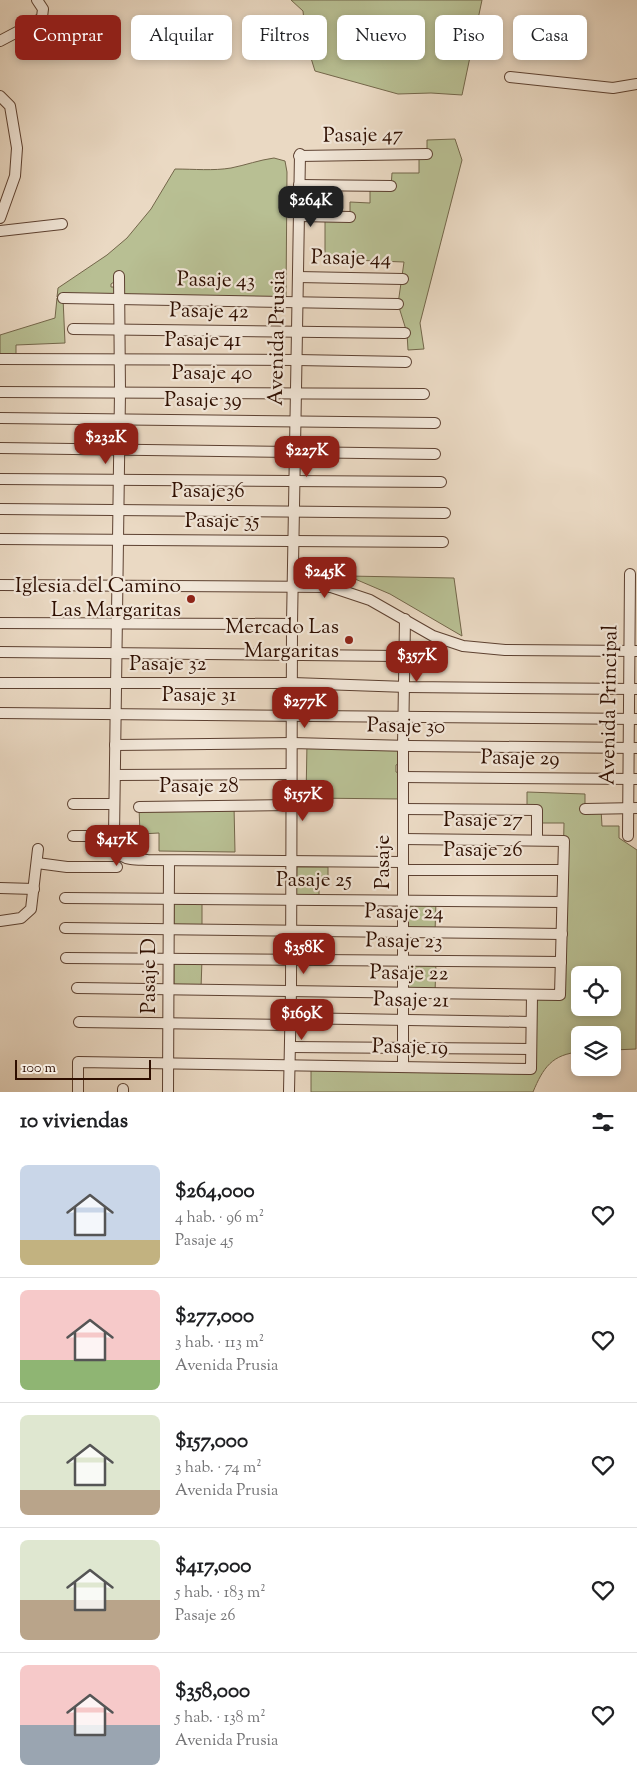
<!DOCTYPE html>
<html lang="es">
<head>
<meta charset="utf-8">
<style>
	body { margin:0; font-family:"Sorts Mill Goudy",serif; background:#f6f6f6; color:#202124; height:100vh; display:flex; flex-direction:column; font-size:19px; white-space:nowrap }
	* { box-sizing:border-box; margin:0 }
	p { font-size:16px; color:#757577 }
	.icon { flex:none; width:28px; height:28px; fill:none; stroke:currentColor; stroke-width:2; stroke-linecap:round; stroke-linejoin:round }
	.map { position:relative; height:1092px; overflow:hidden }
	.side { display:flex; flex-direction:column; background:#fff; flex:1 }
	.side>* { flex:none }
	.hud { position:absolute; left:15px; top:15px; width:608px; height:45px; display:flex; gap:10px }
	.controls { position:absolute; left:571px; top:966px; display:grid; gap:10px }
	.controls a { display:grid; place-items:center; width:50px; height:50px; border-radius:8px; background:#fff; box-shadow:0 2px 8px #0003; font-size:25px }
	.scale { position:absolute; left:15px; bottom:12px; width:136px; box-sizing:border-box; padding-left:5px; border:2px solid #2e0e00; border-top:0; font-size:14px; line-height:18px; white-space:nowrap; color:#2e0e00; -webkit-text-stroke:4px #f1e6d8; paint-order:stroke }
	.price { position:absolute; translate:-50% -42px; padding:0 11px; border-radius:10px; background:#8f2418; color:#fff; font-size:16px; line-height:32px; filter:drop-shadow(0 1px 2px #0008) }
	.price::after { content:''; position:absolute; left:50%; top:30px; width:15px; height:11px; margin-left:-8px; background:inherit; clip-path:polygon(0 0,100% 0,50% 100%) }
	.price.selected { background:#222; color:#fff }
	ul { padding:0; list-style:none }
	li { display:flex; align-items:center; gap:15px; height:125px; padding:0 20px }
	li+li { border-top:1px solid #e0e0e0 }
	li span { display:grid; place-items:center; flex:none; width:140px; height:100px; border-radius:8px; color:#555 }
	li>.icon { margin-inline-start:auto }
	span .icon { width:60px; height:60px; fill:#fffc; stroke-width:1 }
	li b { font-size:21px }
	h2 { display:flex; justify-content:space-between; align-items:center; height:60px; padding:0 20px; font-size:21px }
	.tag { padding:0 18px; border-radius:8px; background:#fff; box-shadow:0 2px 8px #0003; font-size:18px; line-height:45px }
	.tag.selected { background:#8f2418; color:#fff }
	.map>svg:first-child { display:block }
	.green { fill:#b8bf93; stroke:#73664a; fill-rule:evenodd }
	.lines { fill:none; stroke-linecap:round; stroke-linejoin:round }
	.minor-casing { stroke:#5d4131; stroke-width:12 }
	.minor { stroke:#f1e6d8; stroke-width:10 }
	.poi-dot { fill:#8f2418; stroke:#f1e6d8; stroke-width:2 }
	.labels { text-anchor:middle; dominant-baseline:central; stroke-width:4.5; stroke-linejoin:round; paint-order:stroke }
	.street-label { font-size:21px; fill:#2e0e00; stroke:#f1e6d8 }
	.poi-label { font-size:21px; fill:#2e0e00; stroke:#f1e6d8; text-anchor:end }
</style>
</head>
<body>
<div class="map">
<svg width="637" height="1092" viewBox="0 0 637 1092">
	<rect width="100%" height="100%" fill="#ead9c3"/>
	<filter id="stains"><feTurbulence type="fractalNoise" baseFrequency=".004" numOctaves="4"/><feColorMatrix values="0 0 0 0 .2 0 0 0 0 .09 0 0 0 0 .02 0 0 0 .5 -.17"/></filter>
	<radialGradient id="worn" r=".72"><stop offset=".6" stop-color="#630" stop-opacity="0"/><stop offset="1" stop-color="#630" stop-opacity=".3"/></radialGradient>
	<!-- green -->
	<g class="green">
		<polygon points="291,0 482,0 462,95 431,93 398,94 315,71 306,42 303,11"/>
		<polygon points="455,139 462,160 420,323 424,349 408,350 407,333 398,304 404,262 325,259 325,217 350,217 350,202 370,203 370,187 391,187 392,173 419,173 419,157 427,157 427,140"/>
		<path d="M274,158L285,161L287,172L286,299L123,297L114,282L111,284V287H115V298L57,297L58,288L107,255L127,238L151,209L175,169C194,169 213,171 231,168C246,165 259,160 274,158Z"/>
		<polygon points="57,298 63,298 65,343 16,345 16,362 0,362 0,335 55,318"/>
		<polygon points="348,576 454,578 462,636 390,594"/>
		<polygon points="307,743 403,746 402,762 396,765 396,772 401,774 403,799 306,798"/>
		<path d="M527,792L585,794V809H601L602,826H619V838L637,850L636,1049L613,1050L612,1035H580V1052C552,1054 543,1068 533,1092H311V1067H531L532,995H560L564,823H537V810H527ZM580,975H612V1008H580Z"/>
		<polygon points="234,806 235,852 159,851 159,833 140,834 139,807"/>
		<polygon points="297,867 328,867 328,882 319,882 319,900 296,900"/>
		<polygon points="174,899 202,899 202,930 174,929"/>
		<polygon points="407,901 436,901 435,932 407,932"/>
		<polygon points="174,959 202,959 201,989 174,989"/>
		<polygon points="406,961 436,961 435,993 405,992"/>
	</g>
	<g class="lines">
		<defs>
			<g id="minor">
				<polyline points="0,41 36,22 42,17 43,9 37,0"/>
				<polyline points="510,77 613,88 637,84"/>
				<polyline points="0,96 10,106 17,148 15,176 0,218"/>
				<polyline points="299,156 427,154"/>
				<polyline points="299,185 391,186"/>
				<polyline points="299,216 350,217"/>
				<polyline points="0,231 62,224"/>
				<path d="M119,276L120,392L114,836C117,861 126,859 148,860L403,862"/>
				<polyline points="298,277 403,279"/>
				<polyline points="63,298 398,304"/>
				<polyline points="73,329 405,333"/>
				<polyline points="0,359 297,360 406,362"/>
				<polyline points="0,392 424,394"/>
				<polyline points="0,418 435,423"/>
				<polyline points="0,448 435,454"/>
				<polyline points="0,479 441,482"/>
				<polyline points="0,509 445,513"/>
				<polyline points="0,539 443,542"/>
				<polyline points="0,585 331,587 370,600 433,636 463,646 505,650 637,651"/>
				<polyline points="0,623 292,624"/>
				<polyline points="0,652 397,656"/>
				<polyline points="0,683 293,683 407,687 637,689"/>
				<polyline points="0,713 637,719"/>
				<polyline points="115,745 292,743 410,746 637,748"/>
				<polyline points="115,775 291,774"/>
				<polyline points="403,777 637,779"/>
				<polyline points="73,804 114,804"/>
				<polyline points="139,807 291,805"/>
				<polyline points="403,809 537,810 537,840"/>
				<polyline points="585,809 637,808"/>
				<polyline points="73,836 114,836"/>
				<polyline points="628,836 630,574"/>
				<polyline points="37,863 67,867 117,867"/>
				<polyline points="403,870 563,870"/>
				<polyline points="0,888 34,889"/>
				<polyline points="65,898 562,902"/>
				<polyline points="0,921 21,918 31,909 38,849"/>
				<polyline points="65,928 562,934"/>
				<polyline points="66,958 561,962"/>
				<polyline points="77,988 560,995 564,841 403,839"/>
				<polyline points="291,1018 531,1022"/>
				<polyline points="79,1022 290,1025"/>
				<polyline points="290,1047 531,1049"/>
				<polyline points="403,1067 403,746 405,619"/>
				<polyline points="123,1089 123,1092"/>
				<polyline points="78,1092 78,1062 531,1069 532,995"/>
				<polyline points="168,1092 169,861"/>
				<polyline points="289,1092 291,990 292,624 300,154"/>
			</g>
		</defs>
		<!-- minor casing -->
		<use href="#minor" class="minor-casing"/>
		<!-- minor -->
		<use href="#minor" class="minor"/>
	</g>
	<!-- markers -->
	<g class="poi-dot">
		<circle cx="191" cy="599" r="5"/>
		<circle cx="349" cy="640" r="5"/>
	</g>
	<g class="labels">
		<!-- street labels -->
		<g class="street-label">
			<text transform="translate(363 136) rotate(-1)">Pasaje 47</text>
			<text transform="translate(351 259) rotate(1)">Pasaje 44</text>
			<text transform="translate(216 281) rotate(1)">Pasaje 43</text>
			<text transform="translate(209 312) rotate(1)">Pasaje 42</text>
			<text transform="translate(278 338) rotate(-89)">Avenida Prusia</text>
			<text x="203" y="341">Pasaje 41</text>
			<text x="212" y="374">Pasaje 40</text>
			<text x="203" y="401">Pasaje 39</text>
			<text x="208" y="492">Pasaje36</text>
			<text x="222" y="522">Pasaje 35</text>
			<text x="168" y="665">Pasaje 32</text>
			<text x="199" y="696">Pasaje 31</text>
			<text transform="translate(610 705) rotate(-89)">Avenida Principal</text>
			<text transform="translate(406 727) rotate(1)">Pasaje 30</text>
			<text transform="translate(520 759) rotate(1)">Pasaje 29</text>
			<text x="199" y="787">Pasaje 28</text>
			<text x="483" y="821">Pasaje 27</text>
			<text x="483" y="851">Pasaje 26</text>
			<text transform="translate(384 862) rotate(-90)">Pasaje</text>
			<text x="314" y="881">Pasaje 25</text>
			<text transform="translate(404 913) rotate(1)">Pasaje 24</text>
			<text transform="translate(404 942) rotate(1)">Pasaje 23</text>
			<text transform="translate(409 974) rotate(1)">Pasaje 22</text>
			<text transform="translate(150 976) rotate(-90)">Pasaje D</text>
			<text transform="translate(411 1001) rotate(1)">Pasaje 21</text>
			<text transform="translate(410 1048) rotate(1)">Pasaje 19</text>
		</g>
		<!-- poi labels -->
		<g class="poi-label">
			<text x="181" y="587">Iglesia del Camino<tspan x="181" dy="24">Las Margaritas</tspan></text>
			<text x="339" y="628">Mercado Las<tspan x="339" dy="24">Margaritas</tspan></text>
		</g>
	</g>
	<rect width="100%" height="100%" filter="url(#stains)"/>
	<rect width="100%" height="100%" fill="url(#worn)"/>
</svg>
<div class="controls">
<a><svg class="icon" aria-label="locate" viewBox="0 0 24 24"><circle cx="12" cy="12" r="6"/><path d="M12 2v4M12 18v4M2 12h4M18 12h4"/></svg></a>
<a><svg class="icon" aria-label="layers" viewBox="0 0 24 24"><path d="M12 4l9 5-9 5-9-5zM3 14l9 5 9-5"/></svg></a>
</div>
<div class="scale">100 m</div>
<b class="price selected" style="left:311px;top:228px">$264K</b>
<b class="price" style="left:106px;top:465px">$232K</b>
<b class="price" style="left:307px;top:478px">$227K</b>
<b class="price" style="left:325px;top:599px">$245K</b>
<b class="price" style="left:417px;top:683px">$357K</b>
<b class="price" style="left:305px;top:729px">$277K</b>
<b class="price" style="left:303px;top:822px">$157K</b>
<b class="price" style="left:117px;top:867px">$417K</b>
<b class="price" style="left:304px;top:975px">$358K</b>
<b class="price" style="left:302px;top:1041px">$169K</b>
<div class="hud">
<a class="tag selected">Comprar</a>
<a class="tag">Alquilar</a>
<a class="tag">Filtros</a>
<a class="tag">Nuevo</a>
<a class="tag">Piso</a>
<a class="tag">Casa</a>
</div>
</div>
<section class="side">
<h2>10 viviendas<svg class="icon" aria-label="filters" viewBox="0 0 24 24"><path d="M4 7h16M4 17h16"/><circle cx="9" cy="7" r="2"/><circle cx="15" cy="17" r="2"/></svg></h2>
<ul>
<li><span style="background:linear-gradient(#c9d6e8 75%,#c2b280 0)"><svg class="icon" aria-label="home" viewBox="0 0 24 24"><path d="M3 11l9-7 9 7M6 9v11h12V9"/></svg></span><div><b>$264,000</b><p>4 hab. · 96 m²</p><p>Pasaje 45</p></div><svg class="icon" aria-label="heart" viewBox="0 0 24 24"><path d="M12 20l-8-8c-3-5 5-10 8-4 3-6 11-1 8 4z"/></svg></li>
<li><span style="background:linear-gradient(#f6c9c9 70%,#8fb573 0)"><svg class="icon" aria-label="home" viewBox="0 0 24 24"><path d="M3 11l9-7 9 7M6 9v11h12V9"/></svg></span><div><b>$277,000</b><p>3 hab. · 113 m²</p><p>Avenida Prusia</p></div><svg class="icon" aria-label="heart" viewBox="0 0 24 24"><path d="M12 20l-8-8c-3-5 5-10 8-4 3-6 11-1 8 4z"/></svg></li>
<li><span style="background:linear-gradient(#dfe7d0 75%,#b9a48a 0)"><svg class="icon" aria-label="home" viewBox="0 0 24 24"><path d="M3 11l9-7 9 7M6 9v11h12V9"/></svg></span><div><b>$157,000</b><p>3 hab. · 74 m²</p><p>Avenida Prusia</p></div><svg class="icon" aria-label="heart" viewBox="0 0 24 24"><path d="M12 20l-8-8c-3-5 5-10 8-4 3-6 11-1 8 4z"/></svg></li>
<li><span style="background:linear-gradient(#dfe7d0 60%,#b9a48a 0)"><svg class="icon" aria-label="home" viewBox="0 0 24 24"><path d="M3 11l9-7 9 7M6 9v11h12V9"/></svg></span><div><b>$417,000</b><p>5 hab. · 183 m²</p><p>Pasaje 26</p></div><svg class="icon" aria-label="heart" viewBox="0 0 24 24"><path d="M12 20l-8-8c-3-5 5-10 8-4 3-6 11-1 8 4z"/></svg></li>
<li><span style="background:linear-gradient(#f6c9c9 60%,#9aa5b1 0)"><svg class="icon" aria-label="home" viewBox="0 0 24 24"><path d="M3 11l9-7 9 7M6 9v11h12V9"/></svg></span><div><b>$358,000</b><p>5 hab. · 138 m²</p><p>Avenida Prusia</p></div><svg class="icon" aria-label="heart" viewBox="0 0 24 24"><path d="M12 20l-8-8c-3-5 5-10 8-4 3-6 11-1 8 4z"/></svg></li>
</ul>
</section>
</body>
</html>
